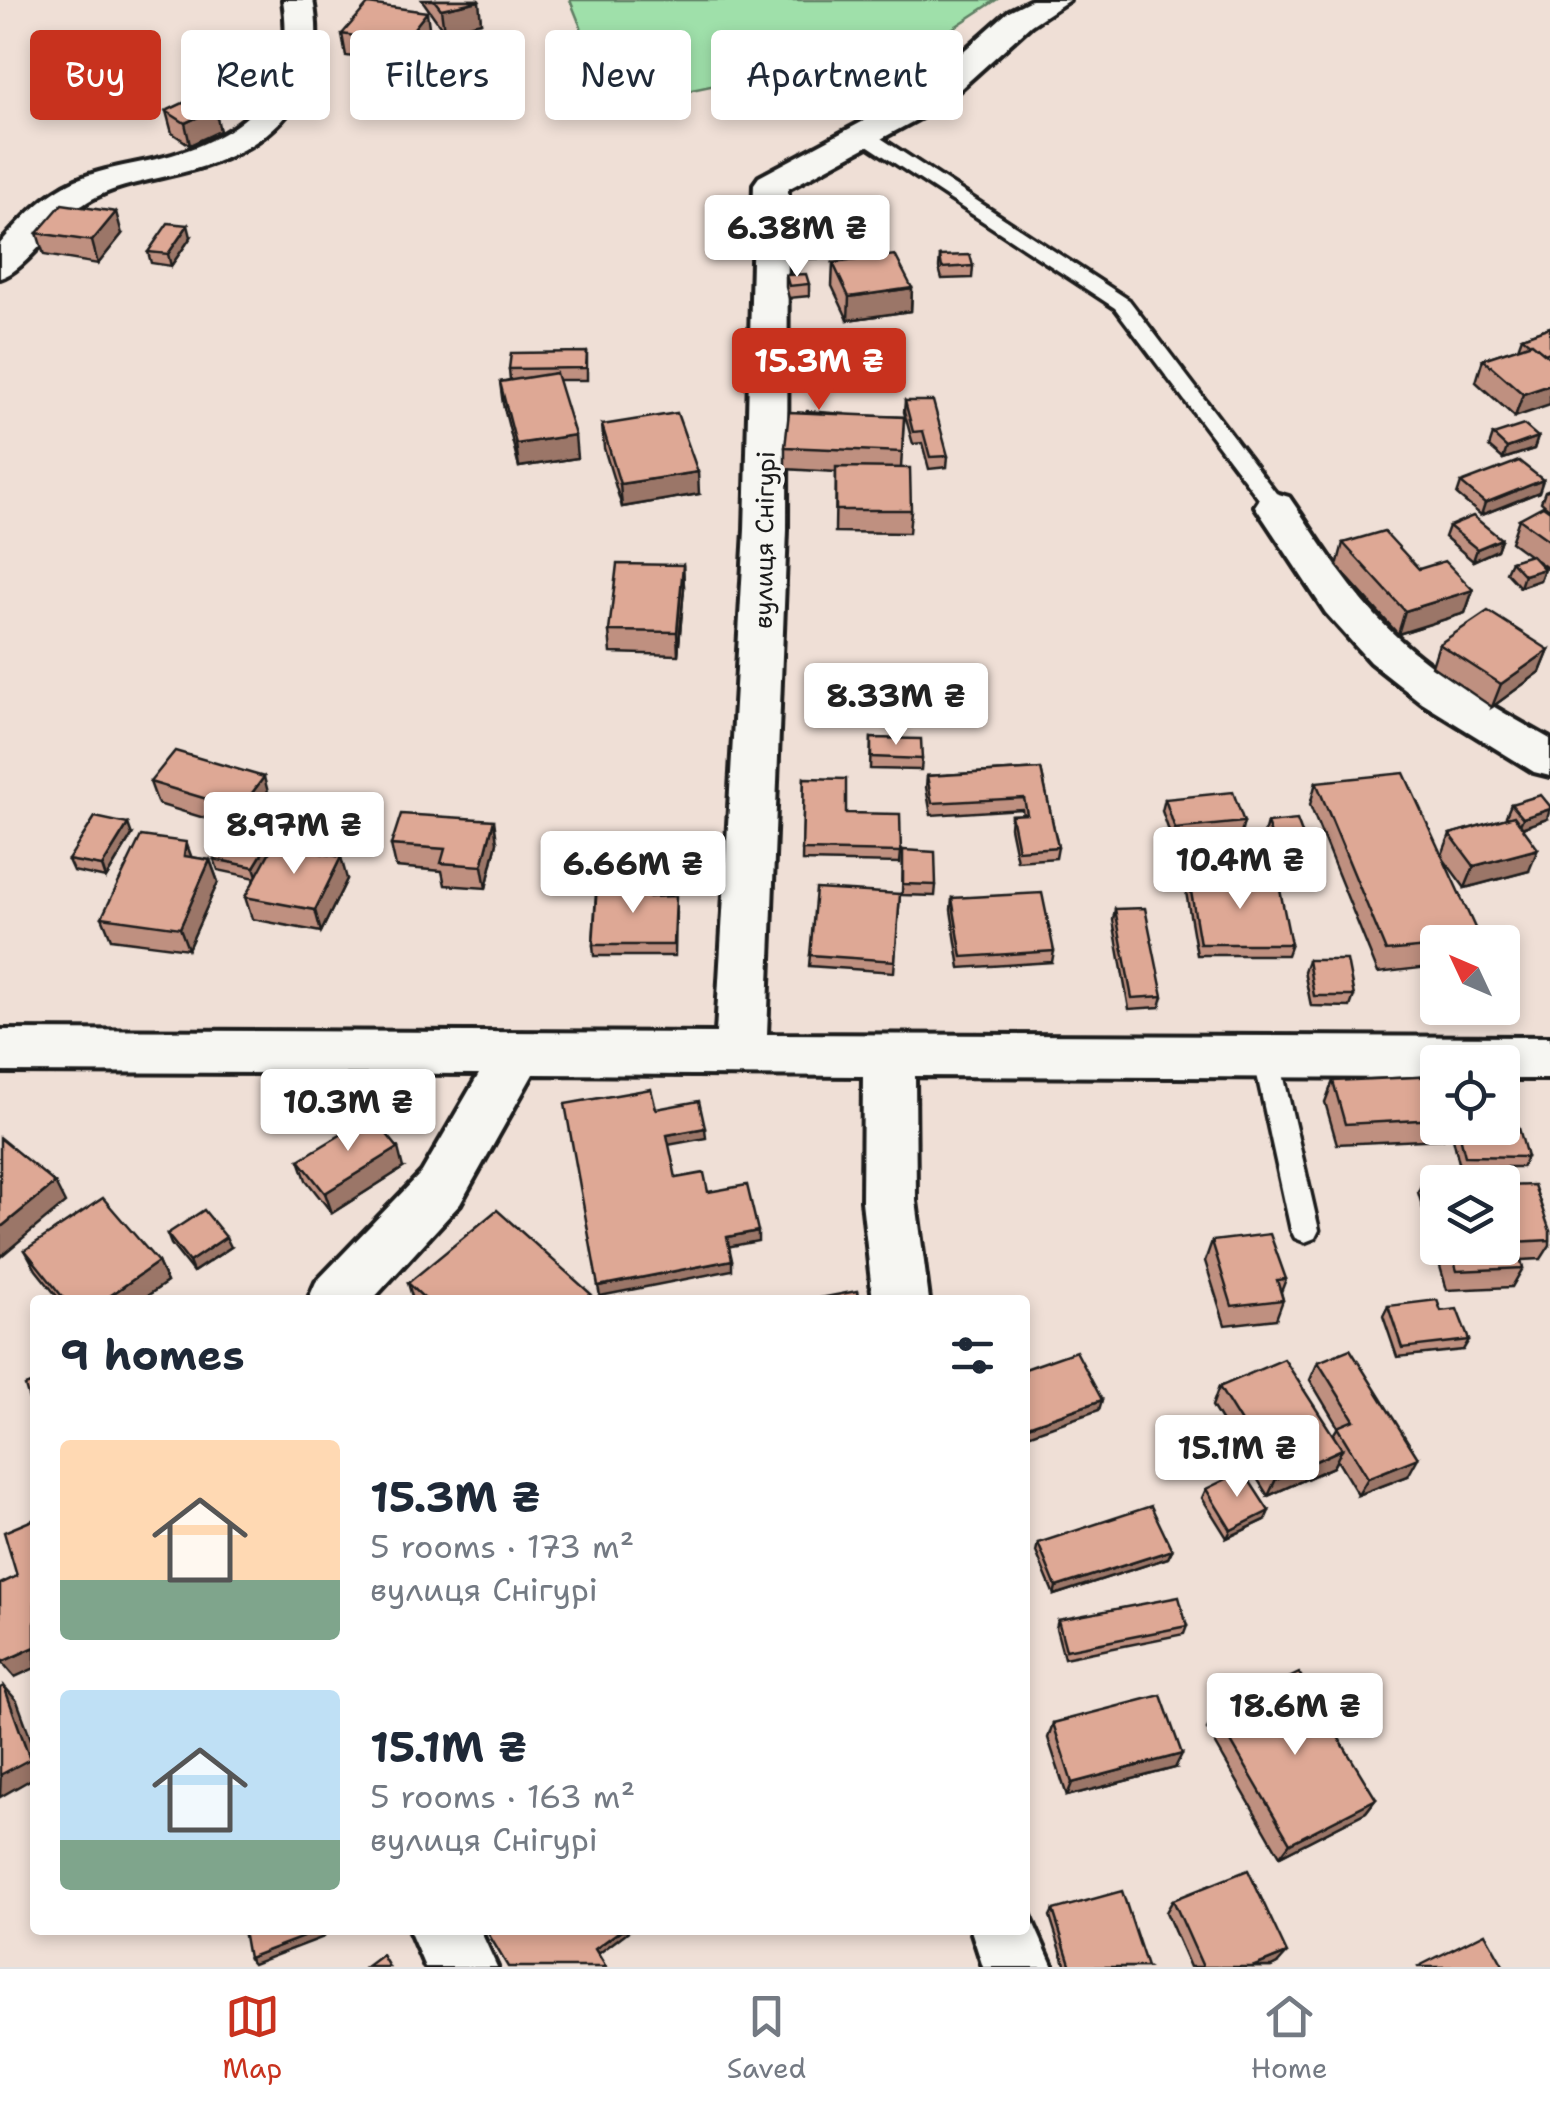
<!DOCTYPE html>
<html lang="en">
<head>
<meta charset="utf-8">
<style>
	body { margin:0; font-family:"Shantell Sans",sans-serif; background:#f2f2f3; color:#1f2937; height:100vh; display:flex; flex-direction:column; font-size:38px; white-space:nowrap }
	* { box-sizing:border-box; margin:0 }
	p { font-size:32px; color:#747a83 }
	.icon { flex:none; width:55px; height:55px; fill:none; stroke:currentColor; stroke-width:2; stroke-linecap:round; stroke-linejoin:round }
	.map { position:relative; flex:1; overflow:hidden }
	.panel { position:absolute; left:30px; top:1295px; width:1000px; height:640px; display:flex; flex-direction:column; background:#fff; border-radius:10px; box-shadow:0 5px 15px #0003 }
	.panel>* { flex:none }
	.top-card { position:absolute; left:30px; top:30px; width:1000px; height:90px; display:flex; gap:20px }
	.needle { width:65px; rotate:314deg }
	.fabs { position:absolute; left:1420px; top:925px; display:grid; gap:20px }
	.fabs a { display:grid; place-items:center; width:100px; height:100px; border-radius:10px; background:#fff; box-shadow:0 5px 15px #0003; font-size:50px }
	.price { position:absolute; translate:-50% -85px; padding:0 22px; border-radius:10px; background:#fff; color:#222; font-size:32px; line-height:65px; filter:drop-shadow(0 2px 5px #0008) }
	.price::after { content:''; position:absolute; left:50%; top:60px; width:30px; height:22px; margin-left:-15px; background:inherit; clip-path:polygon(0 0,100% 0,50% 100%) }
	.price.active { background:#c8321e; color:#fff }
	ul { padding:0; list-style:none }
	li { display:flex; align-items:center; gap:30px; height:250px; padding:0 30px }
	li span { display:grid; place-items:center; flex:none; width:280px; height:200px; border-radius:10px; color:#555 }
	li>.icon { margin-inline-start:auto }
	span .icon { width:120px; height:120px; fill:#fffc; stroke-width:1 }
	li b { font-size:42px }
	h2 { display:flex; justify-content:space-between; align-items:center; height:120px; padding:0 30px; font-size:42px }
	.pill { padding:0 35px; border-radius:10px; background:#fff; box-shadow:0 5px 15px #0003; font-size:35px; line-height:90px }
	.pill.active { background:#c8321e; color:#fff }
	.menu { display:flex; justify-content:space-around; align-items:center; height:140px; border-top:2px solid #e0e1e3; background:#fff; font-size:28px; color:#747a83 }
	.menu a { display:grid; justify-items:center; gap:5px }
	.menu .active { color:#c8321e }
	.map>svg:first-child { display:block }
	.green { fill:#9fe0aa; stroke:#5e7e63; stroke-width:2.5 }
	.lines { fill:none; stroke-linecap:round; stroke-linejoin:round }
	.lane-casing { stroke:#1c1c1c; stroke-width:7 }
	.street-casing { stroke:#1c1c1c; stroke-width:8 }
	.lane { fill:#f6f6f2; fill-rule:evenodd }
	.street { fill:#f6f6f2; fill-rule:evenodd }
	.wall { fill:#bf9080; stroke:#1c1c1c; stroke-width:2.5 }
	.shaded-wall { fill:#9b7668; stroke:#1c1c1c; stroke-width:2.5 }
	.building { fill:#dea895; stroke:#1c1c1c; stroke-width:2.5 }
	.labels { text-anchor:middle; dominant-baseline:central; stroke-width:8; stroke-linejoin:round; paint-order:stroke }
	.street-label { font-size:25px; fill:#1c1c1c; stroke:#f6f6f2 }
</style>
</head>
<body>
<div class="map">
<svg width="1550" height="1967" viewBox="0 0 1550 1967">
	<rect width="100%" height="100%" fill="#efdfd6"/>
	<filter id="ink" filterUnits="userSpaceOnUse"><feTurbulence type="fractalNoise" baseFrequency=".01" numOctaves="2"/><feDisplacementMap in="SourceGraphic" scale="20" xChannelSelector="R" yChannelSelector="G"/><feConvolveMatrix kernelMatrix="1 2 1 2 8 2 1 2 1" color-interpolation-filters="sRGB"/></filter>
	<g filter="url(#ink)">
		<!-- green -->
		<polygon class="green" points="570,0 996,0 938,38 668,95 602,80"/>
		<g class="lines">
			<defs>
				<g id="lane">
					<polygon points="858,131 870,131 1129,300 1282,501 1282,511 1268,511 1115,308 858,139"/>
					<polygon points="1266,1046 1275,1049 1279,1056 1319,1230 1315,1238 1305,1242 1295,1238 1291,1230 1253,1056 1257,1049"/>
				</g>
				<g id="street">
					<path d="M283,0H313C330,88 278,145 195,169C161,179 124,182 92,199C60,216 25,272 0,278V244C21,219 45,194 76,180C106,167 140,164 172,155C251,132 297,85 283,0Z"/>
					<polygon points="1031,0 1069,0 1031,25 940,107 788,189 787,530 767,1034 1550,1037 1550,1079 1502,1079 1502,1062 1438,1062 1438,1078 915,1076 916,1201 929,1300 873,1300 862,1201 863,1076 533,1074 460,1204 372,1300 308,1300 316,1282 422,1172 479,1074 0,1072 0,1030 716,1033 745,530 754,184 759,177 916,93 1009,11"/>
					<path d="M1275,493L1289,497C1317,537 1342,579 1375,615C1423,668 1488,704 1550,739V776L1534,772L1422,703L1370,662L1326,613L1255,506L1261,497Z"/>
					<polygon points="1025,1904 1053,1967 983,1967 971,1930 1025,1930"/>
					<polygon points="409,1930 480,1930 497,1967 425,1967"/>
				</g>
			</defs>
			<!-- lane casing -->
			<use href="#lane" class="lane-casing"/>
			<!-- street casing -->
			<use href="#street" class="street-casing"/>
			<!-- lane -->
			<use href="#lane" class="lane"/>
			<!-- street -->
			<use href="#street" class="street"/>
		</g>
		<!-- wall -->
		<g class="wall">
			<polygon points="422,0 478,0 481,22 444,31"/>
			<polygon points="342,34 430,34 405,64 346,56"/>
			<polygon points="166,111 220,131 190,145 172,133"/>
			<polygon points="791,215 877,234 876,257 793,259"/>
			<polygon points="37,233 122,234 98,264 44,255"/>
			<polygon points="191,237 171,266 151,263 148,252"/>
			<polygon points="940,256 973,266 972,278 942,279 939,268"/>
			<polygon points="833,263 912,288 911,311 848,320 832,286"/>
			<polygon points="786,275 809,284 809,296 789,298 786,287"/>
			<polygon points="1550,327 1515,417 1476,382 1483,359 1518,348 1522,337"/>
			<polygon points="587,352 587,380 558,380 577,458 519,467 503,404 500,382 510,380 509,369"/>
			<polygon points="905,401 948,456 947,467 929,469 922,443 913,444 904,412"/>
			<polygon points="845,415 904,417 901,468 911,510 909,533 835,532 836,472 785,469 785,447"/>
			<polygon points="602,425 699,494 622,507 604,448"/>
			<polygon points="1493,435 1538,437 1534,449 1503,459 1489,447"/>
			<polygon points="1461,483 1539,492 1481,515 1457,495"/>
			<polygon points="1550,489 1550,510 1541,502 1545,491"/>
			<polygon points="1550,511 1550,570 1536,560 1544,569 1540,580 1520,587 1506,572 1511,561 1530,556 1511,542 1519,519"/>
			<polygon points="1449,526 1501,539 1497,550 1473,561 1445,537"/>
			<polygon points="1343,543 1419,569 1473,590 1465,613 1398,634 1337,566"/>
			<polygon points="683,565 684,588 678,655 611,653 609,631"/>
			<polygon points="1439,644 1549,650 1540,672 1492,707 1432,666"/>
			<polygon points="871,738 922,759 921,770 870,769"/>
			<polygon points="1041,769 1058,847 1056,858 1017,861 1010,827 1011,815 1023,815 1022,809 931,815 926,787 927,776"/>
			<polygon points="804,778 846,813 901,852 900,863 802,861"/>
			<polygon points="150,782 270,800 247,831 158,804"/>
			<polygon points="1316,782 1442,855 1450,834 1508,818 1506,816 1511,804 1547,819 1522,828 1529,871 1465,888 1442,857 1480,942 1438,942 1438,966 1378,973 1310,805"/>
			<polygon points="1165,799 1244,822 1241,834 1172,840 1162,811"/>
			<polygon points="1267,823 1311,857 1307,868 1277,871 1264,834"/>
			<polygon points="132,835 106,878 73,871 68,860"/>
			<polygon points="497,842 486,888 445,885 442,871 396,867 391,845"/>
			<polygon points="625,842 624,884 676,907 675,956 594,956 593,945 596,893 591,893 589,882"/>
			<polygon points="273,846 347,879 321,932 252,919 245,897 256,878 218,870 214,859"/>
			<polygon points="903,850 936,885 935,896 902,895"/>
			<polygon points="191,857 210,860 218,882 188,949 111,939 102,917"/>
			<polygon points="1189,880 1291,944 1287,955 1197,955 1186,892"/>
			<polygon points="900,894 894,972 809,966 810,955"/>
			<polygon points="952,898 1054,951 1052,962 960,968 951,910"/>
			<polygon points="1115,909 1163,996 1160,1007 1129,1009 1113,920"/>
			<polygon points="1308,960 1354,996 1350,1007 1311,1006 1304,971"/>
			<polygon points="1438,1076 1438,1128 1450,1128 1444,1139 1337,1144 1325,1102 1333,1081"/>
			<polygon points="1458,1128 1527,1157 1522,1167 1460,1167 1453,1138"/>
			<polygon points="299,1160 403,1168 332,1213 306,1180"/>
			<polygon points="1427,1172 1438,1182 1438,1248 1502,1248 1502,1186 1550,1231 1550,1245 1541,1259 1521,1260 1523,1268 1512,1287 1447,1290 1418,1192"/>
			<polygon points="167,1234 231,1247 193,1272 171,1244"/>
			<polygon points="1212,1241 1286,1279 1281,1292 1283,1300 1276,1319 1225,1325 1205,1261"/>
			<polygon points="25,1250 158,1262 167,1282 141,1300 60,1300 36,1270"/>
			<polygon points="408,1283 591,1300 413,1300"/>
			<polygon points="1388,1306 1441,1311 1469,1340 1463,1350 1397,1357 1383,1316"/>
			<polygon points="1318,1362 1408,1476 1358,1495 1337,1460 1333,1467 1268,1496 1212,1406 1219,1387 1333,1435 1338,1427 1310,1380"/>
			<polygon points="1206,1489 1265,1520 1227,1538 1202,1498"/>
			<polygon points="1038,1543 1172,1550 1168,1558 1054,1595 1036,1552"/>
			<polygon points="1058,1620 1187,1626 1184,1634 1064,1658 1056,1628"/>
			<polygon points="1215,1714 1376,1799 1366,1812 1280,1856 1207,1729"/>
			<polygon points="1053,1723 1175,1768 1067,1796 1048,1738"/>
			<polygon points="1173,1900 1277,1964 1271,1967 1190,1967 1166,1912"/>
			<polygon points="1053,1910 1147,1967 1066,1967 1050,1916"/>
		</g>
		<!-- shaded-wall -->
		<g class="shaded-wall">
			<polygon points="479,1 481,22 444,31 441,9"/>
			<polygon points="427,12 430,34 405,64 402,43"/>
			<polygon points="215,109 220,131 190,145 185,123"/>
			<polygon points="116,212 122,234 98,264 92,241"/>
			<polygon points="188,225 191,237 171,266 168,254"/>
			<polygon points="912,288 911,311 848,320 849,297"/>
			<polygon points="1550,385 1550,405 1515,417 1523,394"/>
			<polygon points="575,435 577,458 519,467 516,444"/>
			<polygon points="1538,437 1534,449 1503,459 1507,448"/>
			<polygon points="698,472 699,494 622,507 620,484"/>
			<polygon points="1543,480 1539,492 1481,515 1485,503"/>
			<polygon points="1501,539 1497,550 1473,561 1477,549"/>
			<polygon points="683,565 684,588 678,655 677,632"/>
			<polygon points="1544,569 1540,580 1520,587 1524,575"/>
			<polygon points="1473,590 1465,613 1398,634 1405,611"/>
			<polygon points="1549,650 1540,672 1492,707 1501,684"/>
			<polygon points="264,777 270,800 247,831 240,809"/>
			<polygon points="1550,809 1547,819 1518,829 1523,818"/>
			<polygon points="494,820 497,842 486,888 482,866"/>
			<polygon points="128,824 132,835 106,878 102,866"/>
			<polygon points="271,839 274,850 258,879 254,867"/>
			<polygon points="186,842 194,864 184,856"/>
			<polygon points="625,842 626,853 624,893 623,882"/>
			<polygon points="1538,849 1529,871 1465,888 1474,866"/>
			<polygon points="341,857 347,879 321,932 315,910"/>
			<polygon points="210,860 218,882 188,949 180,928"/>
			<polygon points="705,1128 706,1138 668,1145 667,1135"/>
			<polygon points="398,1148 403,1168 332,1213 325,1193"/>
			<polygon points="55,1183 65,1203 0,1257 0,1228"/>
			<polygon points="758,1231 758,1241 727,1247 727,1237"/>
			<polygon points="226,1237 231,1247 193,1272 189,1262"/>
			<polygon points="732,1260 732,1270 600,1296 598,1286"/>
			<polygon points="158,1262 167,1282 141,1300 104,1300"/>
			<polygon points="1102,1400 1099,1410 1025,1436 1025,1427"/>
			<polygon points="1342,1449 1333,1467 1268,1496 1276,1479"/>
			<polygon points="1418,1458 1408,1476 1358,1495 1368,1478"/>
			<polygon points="1269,1511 1265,1520 1227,1538 1231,1530"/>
			<polygon points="1172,1550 1168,1558 1054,1595 1056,1587"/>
			<polygon points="35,1647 35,1668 15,1677 2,1662"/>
			<polygon points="4,1686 17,1701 35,1750 35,1777 0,1797"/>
			<polygon points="1182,1754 1175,1768 1067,1796 1072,1783"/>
			<polygon points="1376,1799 1366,1812 1280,1856 1290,1843"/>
			<polygon points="319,1930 322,1930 324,1937 253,1964 248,1958"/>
			<polygon points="621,1930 630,1930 597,1955 595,1949"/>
			<polygon points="1287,1953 1277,1964 1271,1967 1252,1967"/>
		</g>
		<!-- building -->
		<g class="building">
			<polygon points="434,0 478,0 479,1 441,9"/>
			<polygon points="368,4 427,12 402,43 342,34"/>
			<polygon points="196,97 215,109 185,123 166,111"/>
			<polygon points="62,204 116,212 92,241 37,233"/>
			<polygon points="874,212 877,234 793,237 791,215"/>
			<polygon points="168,223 188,225 168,254 148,252"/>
			<polygon points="895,255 912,288 849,297 833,263"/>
			<polygon points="970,255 973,266 942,268 940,256"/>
			<polygon points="806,274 809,284 789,286 786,275"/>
			<polygon points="1550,327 1550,352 1545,354 1522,337"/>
			<polygon points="1532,343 1550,358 1550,385 1523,394 1483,359"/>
			<polygon points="587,352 586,368 509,369 511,353"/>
			<polygon points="556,373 575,435 516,444 500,382"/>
			<polygon points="905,401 933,401 948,456 930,457 923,431 913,432"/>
			<polygon points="807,411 845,414 806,413"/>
			<polygon points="789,412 904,417 902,452 785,447"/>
			<polygon points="677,413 698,472 620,484 602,425"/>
			<polygon points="1524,425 1538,437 1507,448 1493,435"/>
			<polygon points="1519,461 1543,480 1485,503 1461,483"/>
			<polygon points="836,467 910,468 911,510 836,510"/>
			<polygon points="1543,506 1550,511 1550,541 1519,519"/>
			<polygon points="1473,516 1501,539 1477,549 1449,526"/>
			<polygon points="1384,531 1419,569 1445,561 1473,590 1405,611 1343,543"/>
			<polygon points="1531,555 1544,569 1524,575 1511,561"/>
			<polygon points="617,564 683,565 677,632 609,631"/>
			<polygon points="1488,611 1549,650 1501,684 1439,644"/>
			<polygon points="871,738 921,739 922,759 871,757"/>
			<polygon points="175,751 264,777 240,809 150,782"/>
			<polygon points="1041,769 1058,847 1018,850 1011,815 1027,814 1024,798 932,803 927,776"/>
			<polygon points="1404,773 1481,941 1438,942 1438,946 1386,951 1316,782"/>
			<polygon points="804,778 846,779 846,813 900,814 901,852 802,850"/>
			<polygon points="1233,792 1244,822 1175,829 1165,799"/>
			<polygon points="1541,795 1550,806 1550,809 1523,818 1511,804"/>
			<polygon points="401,814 494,820 482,866 441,863 445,849 391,845"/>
			<polygon points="1514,816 1538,849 1474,866 1450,834"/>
			<polygon points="95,817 128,824 102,866 68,860"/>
			<polygon points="1297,820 1311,857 1280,860 1267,823"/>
			<polygon points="231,830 271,839 254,867 214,859"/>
			<polygon points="141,836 186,842 184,856 210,860 180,928 102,917"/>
			<polygon points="593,842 625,842 623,882 589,882"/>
			<polygon points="274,844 341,857 315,910 245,897"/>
			<polygon points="903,850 935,852 936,885 903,884"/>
			<polygon points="1189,880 1278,880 1291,944 1200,944"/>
			<polygon points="597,884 650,884 649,897 676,896 674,945 593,945"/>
			<polygon points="816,889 900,894 895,961 810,955"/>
			<polygon points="1042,893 1054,951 962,957 952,898"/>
			<polygon points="1145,908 1163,996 1132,998 1115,909"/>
			<polygon points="1308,960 1347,960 1354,996 1314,996"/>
			<polygon points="1438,1076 1438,1119 1345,1124 1333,1081"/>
			<polygon points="651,1089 656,1109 699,1101 705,1128 667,1135 676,1178 704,1173 708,1192 747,1185 758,1231 727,1237 732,1260 598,1286 565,1104"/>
			<polygon points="372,1116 398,1148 325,1193 299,1160"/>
			<polygon points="1458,1128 1519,1128 1527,1157 1465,1156"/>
			<polygon points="0,1138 55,1183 0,1228"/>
			<polygon points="1478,1170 1482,1182 1438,1182 1438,1206 1427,1172"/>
			<polygon points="1534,1185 1550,1231 1550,1240 1515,1242 1523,1268 1457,1271 1450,1248 1502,1248 1502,1186"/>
			<polygon points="103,1198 158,1262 104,1300 65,1300 25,1250"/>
			<polygon points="204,1210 226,1237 189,1262 167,1234"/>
			<polygon points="497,1210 591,1294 584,1300 426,1300 408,1283"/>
			<polygon points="1270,1234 1286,1279 1277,1280 1283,1300 1232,1306 1212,1241"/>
			<polygon points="857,1291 860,1300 810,1300"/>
			<polygon points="1437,1300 1441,1311 1457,1309 1469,1340 1402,1348 1388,1306"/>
			<polygon points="1350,1349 1418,1458 1368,1478 1337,1427 1354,1420 1318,1362"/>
			<polygon points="1076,1351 1102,1400 1025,1427 1025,1369"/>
			<polygon points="1284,1359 1342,1449 1276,1479 1219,1387"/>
			<polygon points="35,1382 35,1420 25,1386"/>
			<polygon points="1243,1471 1269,1511 1231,1530 1206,1489"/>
			<polygon points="1151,1506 1172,1550 1056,1587 1038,1543"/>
			<polygon points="35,1519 35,1647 2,1662 0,1655 0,1584 17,1576 4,1532"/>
			<polygon points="1179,1597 1187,1626 1066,1650 1058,1620"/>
			<polygon points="1299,1673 1376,1799 1290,1843 1215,1714"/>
			<polygon points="4,1686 30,1759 0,1775 0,1688"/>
			<polygon points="1161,1695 1182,1754 1072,1783 1053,1723"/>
			<polygon points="1248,1870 1287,1953 1252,1967 1203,1967 1173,1900"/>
			<polygon points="1122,1891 1147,1967 1071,1967 1053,1910"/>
			<polygon points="243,1930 319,1930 319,1931 248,1958"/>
			<polygon points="486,1930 621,1930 595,1949 606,1967 508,1967"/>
			<polygon points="1485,1933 1504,1967 1417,1967"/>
			<polygon points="382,1955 389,1967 366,1967"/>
		</g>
	</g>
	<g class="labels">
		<!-- street labels -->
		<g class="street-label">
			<text transform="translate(764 540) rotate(-89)">вулиця Снігурі</text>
		</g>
	</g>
</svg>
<div class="fabs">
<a><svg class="needle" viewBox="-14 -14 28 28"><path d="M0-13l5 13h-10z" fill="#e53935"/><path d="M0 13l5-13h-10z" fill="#747a83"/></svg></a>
<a><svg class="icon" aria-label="locate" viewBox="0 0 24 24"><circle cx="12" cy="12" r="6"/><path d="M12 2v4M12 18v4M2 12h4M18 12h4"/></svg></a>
<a><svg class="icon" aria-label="layers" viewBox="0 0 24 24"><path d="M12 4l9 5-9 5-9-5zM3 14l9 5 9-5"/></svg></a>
</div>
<b class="price" style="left:797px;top:280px">6.38M ₴</b>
<b class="price active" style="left:819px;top:413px">15.3M ₴</b>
<b class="price" style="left:896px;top:748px">8.33M ₴</b>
<b class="price" style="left:294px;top:877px">8.97M ₴</b>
<b class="price" style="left:1240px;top:912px">10.4M ₴</b>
<b class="price" style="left:633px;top:916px">6.66M ₴</b>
<b class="price" style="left:348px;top:1154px">10.3M ₴</b>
<b class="price" style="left:1237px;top:1500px">15.1M ₴</b>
<b class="price" style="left:1295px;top:1758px">18.6M ₴</b>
<div class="top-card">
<a class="pill active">Buy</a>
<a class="pill">Rent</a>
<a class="pill">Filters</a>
<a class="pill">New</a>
<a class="pill">Apartment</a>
</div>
<section class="panel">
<h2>9 homes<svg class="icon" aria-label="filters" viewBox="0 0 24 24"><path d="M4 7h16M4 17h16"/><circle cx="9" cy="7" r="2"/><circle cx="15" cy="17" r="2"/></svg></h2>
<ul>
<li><span style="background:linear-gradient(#ffd9b3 70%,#7fa58c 0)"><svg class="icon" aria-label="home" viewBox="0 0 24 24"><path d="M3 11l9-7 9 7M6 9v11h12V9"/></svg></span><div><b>15.3M ₴</b><p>5 rooms · 173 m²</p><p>вулиця Снігурі</p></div></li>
<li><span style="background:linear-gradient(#bfe0f5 75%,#7fa58c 0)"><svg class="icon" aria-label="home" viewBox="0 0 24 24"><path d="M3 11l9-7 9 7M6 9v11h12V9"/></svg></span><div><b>15.1M ₴</b><p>5 rooms · 163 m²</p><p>вулиця Снігурі</p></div></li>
</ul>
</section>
</div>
<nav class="menu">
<a class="active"><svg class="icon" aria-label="map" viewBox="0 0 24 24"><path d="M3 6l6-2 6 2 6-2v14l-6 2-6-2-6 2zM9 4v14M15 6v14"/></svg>Map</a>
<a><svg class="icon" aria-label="saved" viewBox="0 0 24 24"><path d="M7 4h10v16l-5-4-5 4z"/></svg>Saved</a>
<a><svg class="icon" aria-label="home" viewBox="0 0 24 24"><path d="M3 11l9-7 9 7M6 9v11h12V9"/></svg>Home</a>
</nav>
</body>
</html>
